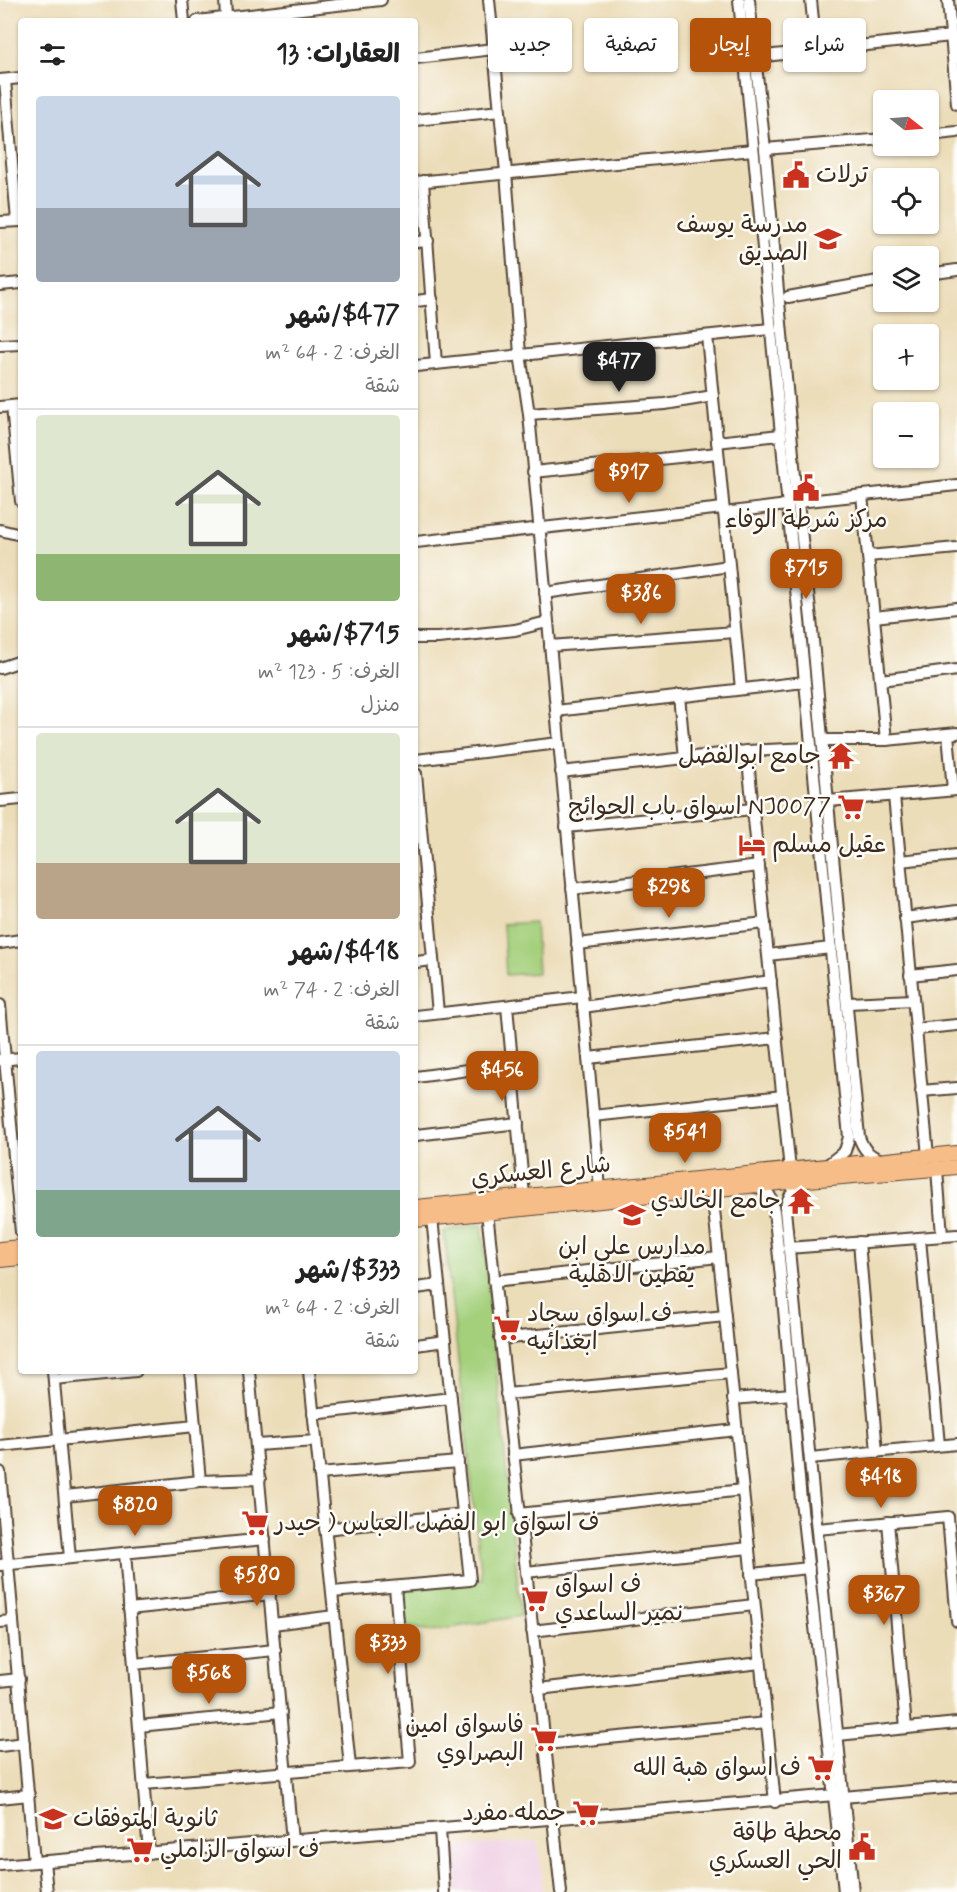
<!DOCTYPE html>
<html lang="ar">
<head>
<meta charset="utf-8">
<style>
	body { margin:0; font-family:Mynerve,"Playpen Sans Arabic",sans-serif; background:#f2f2f2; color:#222; direction:rtl; height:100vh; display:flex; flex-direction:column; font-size:22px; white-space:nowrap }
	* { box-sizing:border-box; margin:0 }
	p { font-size:20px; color:#767676 }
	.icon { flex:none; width:33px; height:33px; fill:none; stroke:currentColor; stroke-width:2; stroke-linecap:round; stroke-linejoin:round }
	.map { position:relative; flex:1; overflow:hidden; direction:ltr }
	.sheet { position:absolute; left:18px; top:18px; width:400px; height:1356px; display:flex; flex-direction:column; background:#fff; border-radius:6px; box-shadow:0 2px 4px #0004; direction:rtl }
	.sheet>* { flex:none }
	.hud { position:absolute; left:436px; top:18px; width:430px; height:54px; direction:rtl; display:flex; gap:12px }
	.needle { width:39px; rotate:107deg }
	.controls { position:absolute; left:873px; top:90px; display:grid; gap:12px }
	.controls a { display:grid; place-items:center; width:66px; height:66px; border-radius:6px; background:#fff; box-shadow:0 2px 4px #0004; font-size:30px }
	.price { position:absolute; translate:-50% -51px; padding:0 14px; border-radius:12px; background:#b45309; color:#fff; font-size:20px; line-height:39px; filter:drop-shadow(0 2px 3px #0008) }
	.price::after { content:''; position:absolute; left:50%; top:36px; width:18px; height:14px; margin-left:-9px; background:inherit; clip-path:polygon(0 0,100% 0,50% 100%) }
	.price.selected { background:#222; color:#fff }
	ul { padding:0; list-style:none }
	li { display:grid; align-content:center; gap:12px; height:318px; padding:0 18px }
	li+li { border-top:2px solid #e0e0e0 }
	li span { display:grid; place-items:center; height:186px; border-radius:6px; color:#555 }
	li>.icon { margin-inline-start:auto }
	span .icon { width:108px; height:108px; fill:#fffc; stroke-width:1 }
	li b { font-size:26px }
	h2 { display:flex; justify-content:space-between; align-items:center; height:72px; padding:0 18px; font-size:26px }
	.chip { padding:0 21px; border-radius:6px; background:#fff; box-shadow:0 2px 4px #0004; font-size:21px; line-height:54px }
	.chip.selected { background:#b45309; color:#fff }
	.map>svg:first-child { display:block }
	.built { fill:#f0d0e5 }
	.green { fill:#a4d07c; stroke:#707d4d; stroke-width:1.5 }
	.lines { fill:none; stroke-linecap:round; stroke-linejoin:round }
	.minor-casing { stroke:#564535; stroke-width:14 }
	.major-casing { stroke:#564535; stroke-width:16 }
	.minor { stroke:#fff; stroke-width:10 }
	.major { stroke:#f7bd88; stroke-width:14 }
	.labels { text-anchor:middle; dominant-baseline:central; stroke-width:5; stroke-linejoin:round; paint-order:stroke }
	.poi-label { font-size:24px; fill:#3b2a1e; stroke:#fdfcf7; text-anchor:end }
	.street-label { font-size:24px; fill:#3b2a1e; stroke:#fdfcf7 }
</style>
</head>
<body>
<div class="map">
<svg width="957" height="1892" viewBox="0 0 957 1892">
	<rect width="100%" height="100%" fill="#fdfcf7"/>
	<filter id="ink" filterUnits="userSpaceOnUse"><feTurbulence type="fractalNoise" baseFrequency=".0167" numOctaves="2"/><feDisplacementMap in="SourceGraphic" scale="12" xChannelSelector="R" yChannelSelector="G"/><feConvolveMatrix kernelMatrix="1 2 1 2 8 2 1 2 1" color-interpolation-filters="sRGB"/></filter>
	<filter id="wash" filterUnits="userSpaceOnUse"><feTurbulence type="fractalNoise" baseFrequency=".008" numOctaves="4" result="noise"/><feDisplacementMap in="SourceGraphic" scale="24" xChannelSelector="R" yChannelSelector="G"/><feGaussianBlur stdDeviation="1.35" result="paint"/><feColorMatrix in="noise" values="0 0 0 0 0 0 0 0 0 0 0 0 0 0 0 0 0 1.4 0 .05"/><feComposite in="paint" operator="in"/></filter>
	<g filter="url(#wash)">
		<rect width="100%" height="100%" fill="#ecddb9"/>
		<!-- built -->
		<polygon class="built" points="538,1841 543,1892 453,1892 449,1847"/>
		<!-- green -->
		<g class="green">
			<polygon points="535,922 538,973 506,975 503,924"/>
			<polygon points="482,1224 521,1616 432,1631 407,1627 398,1589 482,1579 444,1231"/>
		</g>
	</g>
	<g filter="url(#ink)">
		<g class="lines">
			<defs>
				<g id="minor">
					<polyline points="182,0 184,21"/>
					<polyline points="225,0 226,17"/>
					<polyline points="489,0 506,172 520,354 529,414 600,1189"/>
					<polyline points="739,0 849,1137 845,1151 826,1166"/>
					<path d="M749,0L765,149L795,476L811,619L859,1137C863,1149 869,1156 882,1160"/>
					<polyline points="811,0 816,50"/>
					<polyline points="948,0 957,104"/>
					<polyline points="197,21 381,0"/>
					<polyline points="755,57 951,36"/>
					<polyline points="416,58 494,49"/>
					<polyline points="0,80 21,78"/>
					<polyline points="5,80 17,221"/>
					<polyline points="416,120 500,111"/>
					<polyline points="928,135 957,132"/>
					<polyline points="765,149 884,139"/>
					<polyline points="423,181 436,364"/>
					<polyline points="416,182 753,150"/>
					<polyline points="0,222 21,221"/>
					<polyline points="416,242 428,241"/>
					<polyline points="928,274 957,270"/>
					<polyline points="0,285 21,283"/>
					<polyline points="788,297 884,280"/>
					<polyline points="416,301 432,299"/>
					<polyline points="707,336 741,689"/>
					<polyline points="0,345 21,344"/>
					<polyline points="416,366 770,329"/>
					<polyline points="12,406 21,501"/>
					<polyline points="0,407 21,405"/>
					<polyline points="529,414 665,404 713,396"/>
					<polyline points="717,442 780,435"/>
					<polyline points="533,472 718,453"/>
					<polyline points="862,495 886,740"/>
					<polyline points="798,502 957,485"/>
					<polyline points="724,513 787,505"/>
					<polyline points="0,530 21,535"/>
					<polyline points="416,542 723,508"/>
					<polyline points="868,556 957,548"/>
					<polyline points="545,593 729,566"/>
					<polyline points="874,617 957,608"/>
					<polyline points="416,638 438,638 515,630 547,622"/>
					<polyline points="550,646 735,632"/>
					<polyline points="0,668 21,661"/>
					<polyline points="881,680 957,670"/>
					<polyline points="679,696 685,758"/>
					<polyline points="556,711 804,682"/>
					<polyline points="948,734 953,790"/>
					<polyline points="823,740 886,740 957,733"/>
					<polyline points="747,751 790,1170"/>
					<polyline points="416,760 559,743"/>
					<polyline points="561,772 747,751 811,748"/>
					<polyline points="416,774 438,1013"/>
					<polyline points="894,796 928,1156"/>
					<polyline points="0,801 21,799"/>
					<polyline points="828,801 957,790"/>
					<polyline points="566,827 753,809"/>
					<polyline points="900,861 957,855"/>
					<polyline points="572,889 759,866"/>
					<polyline points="905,918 957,911"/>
					<polyline points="0,943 21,940"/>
					<polyline points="577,944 765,923"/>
					<polyline points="768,955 831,948"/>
					<polyline points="416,962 433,960"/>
					<polyline points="910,975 957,970"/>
					<polyline points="848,1003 913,1000"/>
					<polyline points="0,1005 21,1232"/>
					<polyline points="507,1006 524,1196"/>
					<polyline points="583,1007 771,981"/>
					<polyline points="416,1016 582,997"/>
					<polyline points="916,1029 957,1025"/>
					<polyline points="588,1058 777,1038"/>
					<polyline points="0,1060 21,1058"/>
					<polyline points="416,1077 512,1064"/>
					<polyline points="921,1091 957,1088"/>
					<polyline points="593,1116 783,1096"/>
					<polyline points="416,1135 518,1123"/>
					<polyline points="937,1169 942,1236"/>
					<path d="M805,1181C793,1187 788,1197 785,1210L853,1892"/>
					<path d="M755,1187C769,1188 772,1198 774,1211C785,1307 792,1403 801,1500C815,1631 831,1761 844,1892"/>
					<polyline points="712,1190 775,1802"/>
					<polyline points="487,1212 561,1892"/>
					<polyline points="920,1239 939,1445"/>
					<polyline points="859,1242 877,1452"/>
					<polyline points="788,1248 957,1235"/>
					<polyline points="494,1281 719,1257"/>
					<polyline points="416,1288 439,1285"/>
					<polyline points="500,1339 725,1316"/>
					<polyline points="416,1345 445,1341"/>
					<polyline points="53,1371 70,1558"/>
					<polyline points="190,1371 200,1481"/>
					<polyline points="249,1371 292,1841"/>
					<polyline points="309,1371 350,1766"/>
					<polyline points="54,1379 136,1371"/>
					<polyline points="506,1394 731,1373"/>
					<polyline points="733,1399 792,1394"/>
					<polyline points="313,1414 451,1398"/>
					<polyline points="256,1445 316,1441"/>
					<polyline points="0,1446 195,1426"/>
					<polyline points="513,1455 736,1430"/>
					<polyline points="810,1458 957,1444"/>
					<polyline points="0,1472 34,1862"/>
					<polyline points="319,1474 458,1462"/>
					<polyline points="66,1496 200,1481 260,1479"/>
					<polyline points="519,1514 743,1490"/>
					<polyline points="888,1522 906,1728"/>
					<polyline points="325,1529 463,1514"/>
					<polyline points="817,1529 948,1517 957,1621"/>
					<polyline points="125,1553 149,1853"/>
					<polyline points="0,1565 265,1539"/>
					<polyline points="526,1572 749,1548"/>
					<polyline points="751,1574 809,1568"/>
					<polyline points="332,1592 470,1580 432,1218"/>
					<polyline points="129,1609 270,1594"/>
					<polyline points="0,1622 13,1621"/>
					<polyline points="273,1624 334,1616"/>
					<polyline points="532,1631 754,1605"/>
					<polyline points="134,1664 275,1650"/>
					<polyline points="0,1681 19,1679"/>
					<polyline points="539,1689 760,1663"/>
					<polyline points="139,1726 281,1712"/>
					<polyline points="838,1735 957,1723"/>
					<polyline points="545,1744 767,1723"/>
					<polyline points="0,1746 24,1743"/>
					<polyline points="144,1784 410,1762 395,1587"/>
					<polyline points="843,1797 957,1787"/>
					<polyline points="0,1798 29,1795"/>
					<polyline points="440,1829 444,1892"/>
					<polyline points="44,1861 47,1892"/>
					<polyline points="0,1865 835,1795"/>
				</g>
				<g id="major">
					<polyline points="416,1207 957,1153"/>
					<polyline points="416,1220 808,1180 957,1167"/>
					<polyline points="0,1249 21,1247"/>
					<polyline points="0,1260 21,1258"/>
				</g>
			</defs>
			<!-- minor casing -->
			<use href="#minor" class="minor-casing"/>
			<!-- major casing -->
			<use href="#major" class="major-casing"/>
			<!-- minor -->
			<use href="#minor" class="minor"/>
			<!-- major -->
			<use href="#major" class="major"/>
		</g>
	</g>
	<!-- icons -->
	<defs>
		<symbol id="civic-bare" viewBox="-9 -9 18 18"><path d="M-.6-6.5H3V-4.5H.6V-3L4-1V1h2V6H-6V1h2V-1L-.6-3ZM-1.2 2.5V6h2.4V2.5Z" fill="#c8321e" stroke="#fdfcf7" stroke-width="2.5" paint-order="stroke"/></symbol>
		<symbol id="school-bare" viewBox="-9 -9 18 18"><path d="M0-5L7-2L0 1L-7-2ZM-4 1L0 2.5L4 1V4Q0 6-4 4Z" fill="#c8321e" stroke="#fdfcf7" stroke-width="2.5" paint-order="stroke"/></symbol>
		<symbol id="temple-bare" viewBox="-9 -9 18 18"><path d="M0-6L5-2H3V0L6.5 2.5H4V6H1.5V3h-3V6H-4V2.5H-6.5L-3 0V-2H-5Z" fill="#c8321e" stroke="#fdfcf7" stroke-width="2.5" paint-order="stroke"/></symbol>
		<symbol id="supermarket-bare" viewBox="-9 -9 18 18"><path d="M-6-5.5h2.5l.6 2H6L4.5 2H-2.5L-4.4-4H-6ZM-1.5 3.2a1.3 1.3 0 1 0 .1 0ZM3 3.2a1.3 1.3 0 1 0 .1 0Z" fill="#c8321e" stroke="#fdfcf7" stroke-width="2.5" paint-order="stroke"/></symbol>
		<symbol id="hotel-bare" viewBox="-9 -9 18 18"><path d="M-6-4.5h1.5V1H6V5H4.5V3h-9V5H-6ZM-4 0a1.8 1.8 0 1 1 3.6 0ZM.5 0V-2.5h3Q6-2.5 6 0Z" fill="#c8321e" stroke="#fdfcf7" stroke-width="2.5" paint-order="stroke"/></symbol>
	</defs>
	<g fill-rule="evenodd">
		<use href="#civic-bare" x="777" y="156" width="38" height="38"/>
		<use href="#school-bare" x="809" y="220" width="38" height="38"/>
		<use href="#civic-bare" x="787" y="469" width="38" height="38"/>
		<use href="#temple-bare" x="822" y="737" width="38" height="38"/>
		<use href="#supermarket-bare" x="832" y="788" width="38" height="38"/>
		<use href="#hotel-bare" x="733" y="826" width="38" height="38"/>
		<use href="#temple-bare" x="782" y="1182" width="38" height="38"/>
		<use href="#school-bare" x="613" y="1196" width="38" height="38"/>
		<use href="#supermarket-bare" x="488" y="1309" width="38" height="38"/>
		<use href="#supermarket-bare" x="236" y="1504" width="38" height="38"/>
		<use href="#supermarket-bare" x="516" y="1580" width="38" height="38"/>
		<use href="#supermarket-bare" x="525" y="1720" width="38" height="38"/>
		<use href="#supermarket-bare" x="802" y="1749" width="38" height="38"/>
		<use href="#supermarket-bare" x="567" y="1794" width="38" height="38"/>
		<use href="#school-bare" x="34" y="1800" width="38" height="38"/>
		<use href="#civic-bare" x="843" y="1828" width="38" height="38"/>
		<use href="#supermarket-bare" x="121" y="1831" width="38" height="38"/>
	</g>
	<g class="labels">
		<!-- poi labels -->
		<g class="poi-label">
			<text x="816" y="175" text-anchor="start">ترلات</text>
			<text x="808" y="225">مدرسة يوسف<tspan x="808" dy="28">الصديق</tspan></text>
			<text x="806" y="520" text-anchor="middle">مركز شرطة الوفاء</text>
			<text x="821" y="756">جامع ابوالفضل</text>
			<text x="831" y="807">اسواق باب الحوائج NJ0077</text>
			<text x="772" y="845" text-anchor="start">عقيل مسلم</text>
			<text x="781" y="1201">جامع الخالدي</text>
			<text x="632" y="1247" text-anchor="middle">مدارس علي ابن<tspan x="632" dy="28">يقطين الاهلية</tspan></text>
			<text x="527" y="1314" text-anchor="start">ف اسواق سجاد<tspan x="527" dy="28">ابغذائيه</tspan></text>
			<text x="275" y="1523" text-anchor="start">ف اسواق ابو الفضل العباس ( حيدر</text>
			<text x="555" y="1585" text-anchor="start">ف اسواق<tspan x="555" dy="28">نمير الساعدي</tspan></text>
			<text x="524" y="1725">فاسواق امين<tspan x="524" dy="28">البصراوي</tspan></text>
			<text x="801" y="1768">ف اسواق هبة الله</text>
			<text x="566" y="1813">جمله مفرد</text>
			<text x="73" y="1819" text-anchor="start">ثانوية المتوفقات</text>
			<text x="842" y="1833">محطة طاقة<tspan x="842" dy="28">الحي العسكري</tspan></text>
			<text x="160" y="1850" text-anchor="start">ف اسواق الزاملي</text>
		</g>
		<!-- street labels -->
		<g class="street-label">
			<text transform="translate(541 1172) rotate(-6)">شارع العسكري</text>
		</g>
	</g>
</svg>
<div class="controls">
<a><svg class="needle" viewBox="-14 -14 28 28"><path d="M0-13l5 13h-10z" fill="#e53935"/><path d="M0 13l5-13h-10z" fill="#767676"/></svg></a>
<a><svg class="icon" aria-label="locate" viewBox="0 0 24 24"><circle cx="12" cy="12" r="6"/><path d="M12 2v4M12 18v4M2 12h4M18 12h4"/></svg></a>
<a><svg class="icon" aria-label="layers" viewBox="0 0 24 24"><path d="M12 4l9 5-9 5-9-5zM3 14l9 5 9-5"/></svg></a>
<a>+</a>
<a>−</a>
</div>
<b class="price selected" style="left:619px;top:393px">$477</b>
<b class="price" style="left:629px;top:504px">$917</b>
<b class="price" style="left:806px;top:600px">$715</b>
<b class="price" style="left:641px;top:625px">$386</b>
<b class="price" style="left:669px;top:919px">$298</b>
<b class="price" style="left:502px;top:1102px">$456</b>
<b class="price" style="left:685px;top:1164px">$541</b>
<b class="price" style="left:881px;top:1509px">$418</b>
<b class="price" style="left:135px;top:1537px">$820</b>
<b class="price" style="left:257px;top:1607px">$580</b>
<b class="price" style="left:884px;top:1626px">$367</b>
<b class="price" style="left:388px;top:1675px">$333</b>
<b class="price" style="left:209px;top:1705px">$568</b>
<div class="hud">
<a class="chip">شراء</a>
<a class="chip selected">إيجار</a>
<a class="chip">تصفية</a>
<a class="chip">جديد</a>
</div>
<section class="sheet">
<h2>العقارات: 13<svg class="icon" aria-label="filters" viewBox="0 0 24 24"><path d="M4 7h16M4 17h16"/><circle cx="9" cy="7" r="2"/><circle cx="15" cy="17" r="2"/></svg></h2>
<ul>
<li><span style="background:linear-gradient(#c9d6e8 60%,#9aa5b1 0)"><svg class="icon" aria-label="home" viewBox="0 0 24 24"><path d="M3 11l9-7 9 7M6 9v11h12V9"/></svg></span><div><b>$477/شهر</b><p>الغرف: 2 · 64 m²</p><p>شقة</p></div></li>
<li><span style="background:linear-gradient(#dfe7d0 75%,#8fb573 0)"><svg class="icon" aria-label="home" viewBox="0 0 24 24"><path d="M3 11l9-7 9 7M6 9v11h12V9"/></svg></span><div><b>$715/شهر</b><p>الغرف: 5 · 123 m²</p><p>منزل</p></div></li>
<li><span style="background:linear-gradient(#dfe7d0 70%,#b9a48a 0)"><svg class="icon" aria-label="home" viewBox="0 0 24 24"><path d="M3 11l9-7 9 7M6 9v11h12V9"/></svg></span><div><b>$418/شهر</b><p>الغرف: 2 · 74 m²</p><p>شقة</p></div></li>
<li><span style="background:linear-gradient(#c9d6e8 75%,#7fa58c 0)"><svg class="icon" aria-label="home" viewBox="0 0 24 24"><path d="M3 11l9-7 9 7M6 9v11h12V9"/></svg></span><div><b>$333/شهر</b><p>الغرف: 2 · 64 m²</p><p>شقة</p></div></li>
</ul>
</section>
</div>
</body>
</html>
